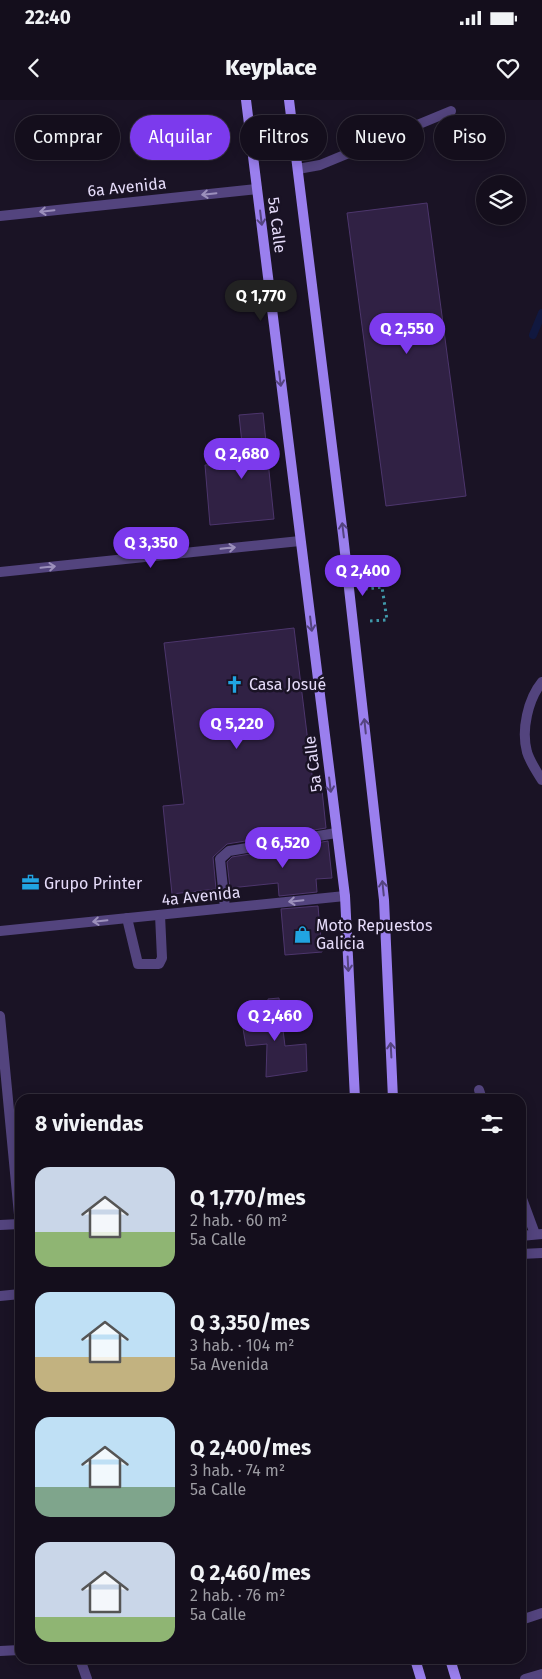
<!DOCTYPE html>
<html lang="es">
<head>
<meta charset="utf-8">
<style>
	body { margin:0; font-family:"Fira Sans",sans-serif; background:#1d1725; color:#f1f3f6; height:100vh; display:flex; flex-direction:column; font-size:19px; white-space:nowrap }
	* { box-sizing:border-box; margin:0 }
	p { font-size:16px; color:#9d9ca3 }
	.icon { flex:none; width:28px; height:28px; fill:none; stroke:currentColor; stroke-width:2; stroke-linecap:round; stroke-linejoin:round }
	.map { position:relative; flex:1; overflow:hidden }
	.details { position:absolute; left:15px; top:994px; width:511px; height:570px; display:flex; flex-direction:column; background:#140e1c; border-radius:15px; box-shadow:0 2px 12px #0003,0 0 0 1px #332e3b }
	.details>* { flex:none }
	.top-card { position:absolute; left:15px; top:15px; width:512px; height:45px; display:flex; gap:10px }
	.buttons { position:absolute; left:476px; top:75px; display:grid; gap:10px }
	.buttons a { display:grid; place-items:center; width:50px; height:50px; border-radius:50%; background:#140e1c; box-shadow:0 2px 12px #0003,0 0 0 1px #332e3b; font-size:25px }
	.price { position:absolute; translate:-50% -42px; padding:0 11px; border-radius:18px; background:#7c3aed; color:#fff; font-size:16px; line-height:32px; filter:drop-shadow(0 1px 2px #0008) }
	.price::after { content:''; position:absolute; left:50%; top:30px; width:15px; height:11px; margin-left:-8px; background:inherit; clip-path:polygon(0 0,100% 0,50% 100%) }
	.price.current { background:#222; color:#fff }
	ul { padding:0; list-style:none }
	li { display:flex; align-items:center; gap:15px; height:125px; padding:0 20px }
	li span { display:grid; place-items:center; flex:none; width:140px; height:100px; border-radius:15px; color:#555 }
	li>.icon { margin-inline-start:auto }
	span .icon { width:60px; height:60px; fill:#fffc; stroke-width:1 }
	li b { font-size:21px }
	h2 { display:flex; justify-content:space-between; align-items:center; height:60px; padding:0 20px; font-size:21px }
	.chip { padding:0 18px; border-radius:22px; background:#140e1c; box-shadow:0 2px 12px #0003,0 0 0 1px #332e3b; font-size:18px; line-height:45px }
	.chip.current { background:#7c3aed; color:#fff }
	.status { display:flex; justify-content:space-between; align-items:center; height:35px; padding:0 25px; background:#140e1c; direction:ltr }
	.status svg { height:14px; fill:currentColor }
	header { display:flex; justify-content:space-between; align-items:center; height:65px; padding:0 20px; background:#140e1c; font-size:22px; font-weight:800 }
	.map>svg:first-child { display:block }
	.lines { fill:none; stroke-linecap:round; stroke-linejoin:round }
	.stream { stroke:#11183f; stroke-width:8 }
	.building { fill:#302144; stroke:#4d366d }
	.path { stroke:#4099aa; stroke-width:3; stroke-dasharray:2.5 4; stroke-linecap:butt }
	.service { stroke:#53447e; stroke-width:10 }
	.minor { stroke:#53447e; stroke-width:10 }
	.tertiary { stroke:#53447e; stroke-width:10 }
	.secondary { stroke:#9a7fee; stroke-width:10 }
	.oneway { stroke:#9c90bc }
	.oneway2 { stroke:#54447f }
	.labels { text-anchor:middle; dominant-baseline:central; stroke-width:5; stroke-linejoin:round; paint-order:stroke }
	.street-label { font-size:16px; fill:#e6dcfa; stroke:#1a1325 }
	.poi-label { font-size:16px; fill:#e6dcfa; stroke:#1a1325; text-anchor:start }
</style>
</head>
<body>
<div class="status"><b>22:40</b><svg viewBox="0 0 49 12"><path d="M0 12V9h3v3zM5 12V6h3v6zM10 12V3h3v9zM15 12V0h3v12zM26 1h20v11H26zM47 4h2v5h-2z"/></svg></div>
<header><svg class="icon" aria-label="back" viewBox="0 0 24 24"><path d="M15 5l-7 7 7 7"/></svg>Keyplace<svg class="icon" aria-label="heart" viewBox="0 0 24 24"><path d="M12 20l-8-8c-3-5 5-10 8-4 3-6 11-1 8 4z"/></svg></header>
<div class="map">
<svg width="542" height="1579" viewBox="0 0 542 1579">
	<rect width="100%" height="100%" fill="#1a1325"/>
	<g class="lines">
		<!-- stream -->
		<polyline class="stream" points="533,235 542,213"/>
	</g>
	<!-- building -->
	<g class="building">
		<polygon points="427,103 466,396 386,406 347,113"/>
		<polygon points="263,313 274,419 210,425 205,365 244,362 239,315"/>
		<polygon points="294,528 314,691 322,690 326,728 227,744 213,757 216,789 172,794 163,706 184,704 164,543"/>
		<polygon points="328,741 332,778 316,779 317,792 279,796 278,783 230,788 227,762 232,757"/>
		<polygon points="318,806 322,852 285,855 281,809"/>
		<polygon points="279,898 285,946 306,944 307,971 266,977 267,944 246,946 241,917 267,915 268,899"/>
	</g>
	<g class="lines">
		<!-- path -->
		<polyline class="path" points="365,489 382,487 387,520 370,521"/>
		<!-- service -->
		<g class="service">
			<polyline points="298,69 320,65 451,11"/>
			<path d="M542,582C528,599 521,630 527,652C530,662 537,672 542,680"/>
			<polyline points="225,808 220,759 229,751 336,733"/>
			<polyline points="127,818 138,864 159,864 162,858 160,815"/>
			<polyline points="479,990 482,999"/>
			<polyline points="521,1096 535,1134"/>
			<polyline points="0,1125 20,1124"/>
			<polyline points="521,1520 542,1513"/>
			<polyline points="525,1579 542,1574"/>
		</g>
		<!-- minor -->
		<g class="minor">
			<polyline points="0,116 257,89"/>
			<polyline points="0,472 300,441"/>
			<polyline points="0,831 345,796"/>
			<polyline points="0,916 20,1125"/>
			<polyline points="0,1196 20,1194"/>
			<polyline points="0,1551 20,1550"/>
			<polyline points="80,1559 87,1579"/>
		</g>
		<!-- tertiary -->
		<g class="tertiary">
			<polyline points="521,1136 542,1134"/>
			<polyline points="521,1154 542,1153"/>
		</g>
		<!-- secondary -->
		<g class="secondary">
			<polyline points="246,0 345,796 355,999"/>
			<polyline points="289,0 343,435 384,800 393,999"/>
			<polyline points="415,1559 421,1579"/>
			<polyline points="450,1559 456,1579"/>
		</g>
	</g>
	<!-- one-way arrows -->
	<defs><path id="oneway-shaft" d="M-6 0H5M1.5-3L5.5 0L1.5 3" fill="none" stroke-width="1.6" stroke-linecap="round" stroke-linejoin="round" transform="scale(1.25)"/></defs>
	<g class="oneway">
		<use href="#oneway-shaft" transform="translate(209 94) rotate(174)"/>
		<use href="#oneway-shaft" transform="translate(47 111) rotate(174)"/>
		<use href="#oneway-shaft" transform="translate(228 448) rotate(-6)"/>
		<use href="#oneway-shaft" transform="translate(48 467) rotate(-6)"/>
		<use href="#oneway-shaft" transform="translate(296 801) rotate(174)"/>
		<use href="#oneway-shaft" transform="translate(100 821) rotate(174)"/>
	</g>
	<g class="oneway2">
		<use href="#oneway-shaft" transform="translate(261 118) rotate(83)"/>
		<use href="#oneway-shaft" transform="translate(280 279) rotate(83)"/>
		<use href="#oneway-shaft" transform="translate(343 430) rotate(-97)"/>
		<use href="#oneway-shaft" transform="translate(311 524) rotate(83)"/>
		<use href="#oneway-shaft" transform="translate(365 626) rotate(-96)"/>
		<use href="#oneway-shaft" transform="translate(330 685) rotate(83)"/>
		<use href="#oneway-shaft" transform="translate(383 788) rotate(-96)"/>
		<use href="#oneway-shaft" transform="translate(348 864) rotate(87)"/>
		<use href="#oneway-shaft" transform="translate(391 950) rotate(-93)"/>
	</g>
	<!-- icons -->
	<defs>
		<symbol id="church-bare" viewBox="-9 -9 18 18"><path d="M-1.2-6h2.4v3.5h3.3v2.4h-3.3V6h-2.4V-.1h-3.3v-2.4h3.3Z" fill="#21a4e1" stroke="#1a1325" stroke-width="2.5" paint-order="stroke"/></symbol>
		<symbol id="office-bare" viewBox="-9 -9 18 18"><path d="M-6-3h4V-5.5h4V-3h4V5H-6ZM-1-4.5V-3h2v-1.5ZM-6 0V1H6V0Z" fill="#21a4e1" stroke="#1a1325" stroke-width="2.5" paint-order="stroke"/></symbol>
		<symbol id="shop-bare" viewBox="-9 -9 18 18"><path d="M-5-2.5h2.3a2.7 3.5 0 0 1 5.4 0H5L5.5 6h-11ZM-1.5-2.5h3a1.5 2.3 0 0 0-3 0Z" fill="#21a4e1" stroke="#1a1325" stroke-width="2.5" paint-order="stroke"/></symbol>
	</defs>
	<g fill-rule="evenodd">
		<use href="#church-bare" x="222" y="572" width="25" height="25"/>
		<use href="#office-bare" x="18" y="770" width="25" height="25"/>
		<use href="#shop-bare" x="290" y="822" width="25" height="25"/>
	</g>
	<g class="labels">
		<!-- street labels -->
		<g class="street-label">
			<text transform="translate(127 87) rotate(-6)">6a Avenida</text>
			<text transform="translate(277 125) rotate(83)">5a Calle</text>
			<text transform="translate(313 664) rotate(-97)">5a Calle</text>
			<text transform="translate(201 796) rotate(-6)">4a Avenida</text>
		</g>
		<!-- poi labels -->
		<g class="poi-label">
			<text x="249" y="584">Casa Josué</text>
			<text x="44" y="783">Grupo Printer</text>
			<text x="316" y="825">Moto Repuestos<tspan x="316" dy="18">Galicia</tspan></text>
		</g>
	</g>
</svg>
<div class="buttons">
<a><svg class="icon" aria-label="layers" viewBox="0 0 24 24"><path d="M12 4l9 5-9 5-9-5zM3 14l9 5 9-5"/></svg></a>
</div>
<b class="price current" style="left:261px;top:222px">Q 1,770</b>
<b class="price" style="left:407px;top:255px">Q 2,550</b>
<b class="price" style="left:242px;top:380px">Q 2,680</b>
<b class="price" style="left:151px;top:469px">Q 3,350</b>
<b class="price" style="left:363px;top:497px">Q 2,400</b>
<b class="price" style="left:237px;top:650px">Q 5,220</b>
<b class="price" style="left:283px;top:769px">Q 6,520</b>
<b class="price" style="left:275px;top:942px">Q 2,460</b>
<div class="top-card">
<a class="chip">Comprar</a>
<a class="chip current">Alquilar</a>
<a class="chip">Filtros</a>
<a class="chip">Nuevo</a>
<a class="chip">Piso</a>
</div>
<section class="details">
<h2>8 viviendas<svg class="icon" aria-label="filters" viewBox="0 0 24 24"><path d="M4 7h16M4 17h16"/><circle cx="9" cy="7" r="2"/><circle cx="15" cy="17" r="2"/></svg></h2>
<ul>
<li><span style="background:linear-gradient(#c9d6e8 65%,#8fb573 0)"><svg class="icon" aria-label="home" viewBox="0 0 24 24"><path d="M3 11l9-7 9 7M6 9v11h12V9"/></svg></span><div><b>Q 1,770/mes</b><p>2 hab. · 60 m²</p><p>5a Calle</p></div></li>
<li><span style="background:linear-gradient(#bfe0f5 65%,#c2b280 0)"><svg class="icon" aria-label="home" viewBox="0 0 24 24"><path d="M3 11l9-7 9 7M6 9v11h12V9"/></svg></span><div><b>Q 3,350/mes</b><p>3 hab. · 104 m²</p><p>5a Avenida</p></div></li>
<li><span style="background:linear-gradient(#bfe0f5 70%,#7fa58c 0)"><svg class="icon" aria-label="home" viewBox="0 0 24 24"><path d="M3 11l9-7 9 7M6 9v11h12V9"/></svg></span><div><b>Q 2,400/mes</b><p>3 hab. · 74 m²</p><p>5a Calle</p></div></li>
<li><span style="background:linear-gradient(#c9d6e8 75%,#8fb573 0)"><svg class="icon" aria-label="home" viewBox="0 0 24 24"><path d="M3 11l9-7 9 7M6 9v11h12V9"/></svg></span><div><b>Q 2,460/mes</b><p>2 hab. · 76 m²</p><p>5a Calle</p></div></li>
</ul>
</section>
</div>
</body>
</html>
